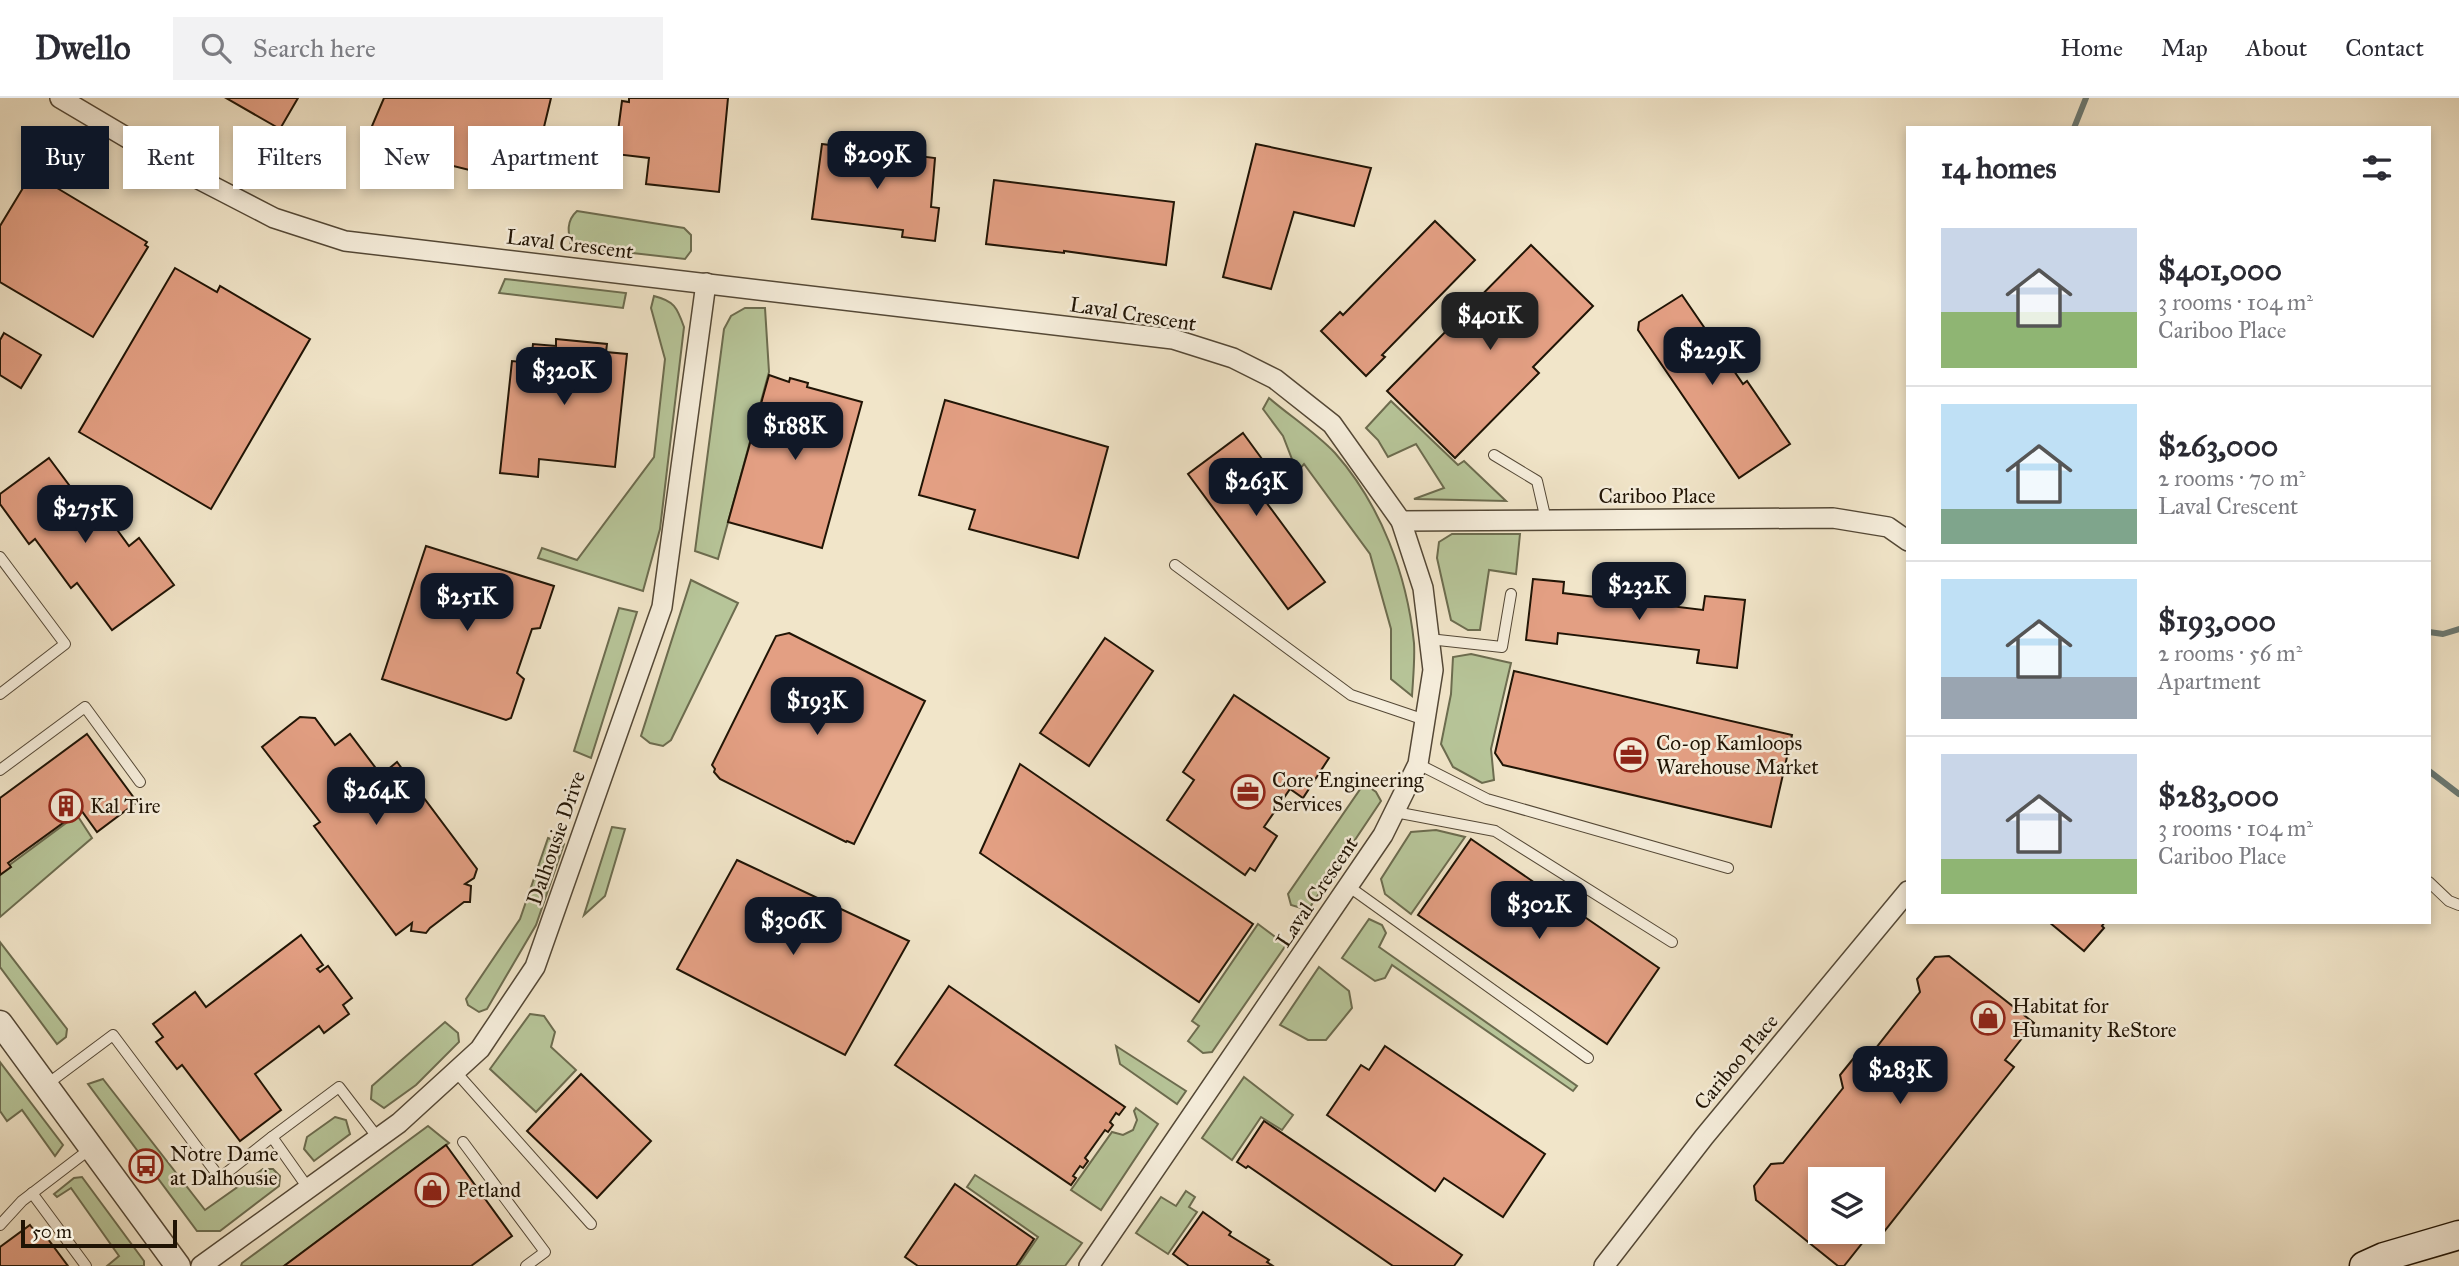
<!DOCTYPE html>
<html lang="en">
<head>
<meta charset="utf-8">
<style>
	body { margin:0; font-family:"IM FELL Great Primer",serif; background:#f2f2f3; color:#2b2b33; height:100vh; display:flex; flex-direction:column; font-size:26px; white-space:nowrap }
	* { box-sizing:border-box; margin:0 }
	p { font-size:23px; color:#7c7c81 }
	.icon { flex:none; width:38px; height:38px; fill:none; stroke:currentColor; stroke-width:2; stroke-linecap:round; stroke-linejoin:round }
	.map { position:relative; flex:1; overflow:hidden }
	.drawer { position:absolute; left:1906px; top:28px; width:525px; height:798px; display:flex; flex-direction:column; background:#fff; border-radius:0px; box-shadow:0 4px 10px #0003 }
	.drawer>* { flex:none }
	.banner { position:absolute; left:21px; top:28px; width:665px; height:63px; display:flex; gap:14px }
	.buttons { position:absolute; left:1808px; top:1069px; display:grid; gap:14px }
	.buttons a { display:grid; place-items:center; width:77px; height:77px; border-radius:0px; background:#fff; box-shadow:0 4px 10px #0003; font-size:35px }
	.scale { position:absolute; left:21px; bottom:18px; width:156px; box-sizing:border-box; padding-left:7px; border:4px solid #201405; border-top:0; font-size:19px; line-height:24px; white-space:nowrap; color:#201405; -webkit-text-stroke:5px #f6eedc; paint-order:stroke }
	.price { position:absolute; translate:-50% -60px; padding:0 16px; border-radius:14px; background:#111827; color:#fff; font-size:23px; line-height:46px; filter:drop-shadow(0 2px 4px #0008) }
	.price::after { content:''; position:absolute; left:50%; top:42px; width:21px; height:16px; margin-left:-10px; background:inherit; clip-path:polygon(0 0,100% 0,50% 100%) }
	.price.selected { background:#222; color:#fff }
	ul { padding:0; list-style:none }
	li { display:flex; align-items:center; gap:21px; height:175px; padding:0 35px }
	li+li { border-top:2px solid #e1e1e2 }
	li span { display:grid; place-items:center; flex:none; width:196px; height:140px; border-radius:0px; color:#555 }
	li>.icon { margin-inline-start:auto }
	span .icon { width:84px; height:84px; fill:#fffc; stroke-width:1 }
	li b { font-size:30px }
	h2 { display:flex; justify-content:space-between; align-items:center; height:84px; padding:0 35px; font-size:30px }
	.tag { padding:0 24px; border-radius:0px; background:#fff; box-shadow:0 4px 10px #0003; font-size:24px; line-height:63px }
	.tag.selected { background:#111827; color:#fff }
	header { display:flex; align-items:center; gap:42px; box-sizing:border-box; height:98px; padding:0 35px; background:#fff; border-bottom:2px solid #e1e1e2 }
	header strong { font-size:33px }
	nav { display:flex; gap:38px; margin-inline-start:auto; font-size:24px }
	.search { width:490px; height:63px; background:#f2f2f3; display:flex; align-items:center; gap:18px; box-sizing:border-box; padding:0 24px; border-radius:0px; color:#7c7c81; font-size:26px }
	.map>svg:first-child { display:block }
	.green { fill:#b7c599; stroke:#6c6c4f; stroke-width:2 }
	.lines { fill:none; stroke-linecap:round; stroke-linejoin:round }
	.stream { stroke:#6a7973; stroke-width:6 }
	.building { fill:#e39f83; stroke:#201405; stroke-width:2 }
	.service-casing { stroke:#544836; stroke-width:12 }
	.minor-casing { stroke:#544836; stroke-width:22 }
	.tertiary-casing { stroke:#544836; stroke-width:27 }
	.secondary-casing { stroke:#201405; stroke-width:31 }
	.service { stroke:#f6eedc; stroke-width:10 }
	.minor { stroke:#f6eedc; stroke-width:19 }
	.tertiary { stroke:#f6eedc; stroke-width:24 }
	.secondary { stroke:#f6eedc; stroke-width:28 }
	.labels { text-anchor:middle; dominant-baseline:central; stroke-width:5; stroke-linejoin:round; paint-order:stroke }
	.street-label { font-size:21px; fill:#201405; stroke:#f6eedc }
	.poi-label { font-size:21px; fill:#201405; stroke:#f6eedc; text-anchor:start }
</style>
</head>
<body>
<header>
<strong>Dwello</strong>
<div class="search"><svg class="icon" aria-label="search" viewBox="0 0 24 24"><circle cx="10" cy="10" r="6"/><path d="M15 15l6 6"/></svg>Search here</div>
<nav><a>Home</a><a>Map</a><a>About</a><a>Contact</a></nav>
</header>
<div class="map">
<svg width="2459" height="1168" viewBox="0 0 2459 1168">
	<rect width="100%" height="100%" fill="#f1e5c9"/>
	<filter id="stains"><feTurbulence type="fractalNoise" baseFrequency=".00286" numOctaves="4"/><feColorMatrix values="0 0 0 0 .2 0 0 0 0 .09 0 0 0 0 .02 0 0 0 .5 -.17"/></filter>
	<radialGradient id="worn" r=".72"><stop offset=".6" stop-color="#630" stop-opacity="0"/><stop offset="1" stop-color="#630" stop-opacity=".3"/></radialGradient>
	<!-- green -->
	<g class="green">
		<path d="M577,113L684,130L691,137V153L685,161L571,148C568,134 566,123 577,113Z"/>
		<polygon points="505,181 626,195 623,210 499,195"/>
		<path d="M654,198C674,203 677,209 684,229L660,431L643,493L538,460L542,450L577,462L654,359L665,261L651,210Z"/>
		<polygon points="745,210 765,210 769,274 718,461 695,453 724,231 731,218"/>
		<path d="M1269,300C1290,318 1316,335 1335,355C1381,407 1407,477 1414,545C1415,562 1413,581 1412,598L1391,581V531L1370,456L1304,366L1297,374L1283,338L1263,311Z"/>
		<polygon points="1391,303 1458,367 1464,363 1506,403 1414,401 1444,390 1416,346 1388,359 1378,342 1366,330"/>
		<polygon points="1452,436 1520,436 1516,476 1489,472 1480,532 1468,532 1451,522 1437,460 1439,444"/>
		<polygon points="691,482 738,505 671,642 663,648 650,645 641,638"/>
		<polygon points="619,510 637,514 591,660 574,653"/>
		<polygon points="1471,556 1511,565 1491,651 1494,682 1482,685 1453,669 1441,646 1451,596 1453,559"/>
		<polygon points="1369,689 1376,694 1381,703 1308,812 1291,807 1288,796 1361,690"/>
		<polygon points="77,717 92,740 0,819 0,774"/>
		<polygon points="612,729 625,731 605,798 584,817"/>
		<polygon points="1436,732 1465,739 1411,816 1385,796 1381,781 1411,734"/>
		<polygon points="548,740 564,746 536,827 487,911 479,914 468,907 466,901 520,821"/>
		<polygon points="1369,821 1382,827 1386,835 1379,849 1577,988 1573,993 1392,867 1385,880 1375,883 1342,860"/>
		<polygon points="1258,826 1286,847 1212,954 1203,955 1188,943 1199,928 1192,923"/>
		<polygon points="0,844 67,931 66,939 57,946 0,869"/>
		<polygon points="1319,869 1349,893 1352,910 1326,942 1308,942 1280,927"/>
		<polygon points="530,916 544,918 555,934 551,949 576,972 536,1014 490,971"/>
		<polygon points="445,924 458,935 459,944 416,987 384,1010 371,1001 372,988"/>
		<polygon points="1116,948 1186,993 1177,1006 1120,966"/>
		<polygon points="0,964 63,1047 55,1058 22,1012 7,1023 0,1013"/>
		<polygon points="1244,979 1293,1017 1282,1032 1261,1019 1232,1062 1202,1040"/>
		<polygon points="103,981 205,1112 263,1071 273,1071 280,1078 279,1088 220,1133 197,1133 88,986"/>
		<polygon points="1136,1010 1158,1026 1101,1112 1071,1092 1112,1034 1123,1037 1133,1032 1137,1022 1134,1013"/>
		<polygon points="335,1019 346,1022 350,1036 314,1063 304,1051 307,1039"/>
		<polygon points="428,1028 449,1045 284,1168 241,1168 242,1165"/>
		<polygon points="975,1077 1082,1145 1065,1168 1018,1168 1038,1139 967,1089"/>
		<polygon points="82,1079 144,1163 144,1168 107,1168 119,1158 71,1090 57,1099 54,1096 74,1080"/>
		<polygon points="1186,1093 1195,1099 1189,1109 1197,1114 1168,1156 1136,1135 1161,1099 1176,1108"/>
	</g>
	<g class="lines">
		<!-- stream -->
		<g class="stream">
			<polyline points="2074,30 2086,0"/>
			<polyline points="2429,534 2443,536 2459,531"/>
			<polyline points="2429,673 2459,696"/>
		</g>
	</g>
	<!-- building -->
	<g class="building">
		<polygon points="226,0 298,0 280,31"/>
		<polygon points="384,0 551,0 530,87 429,62 432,49 398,41 391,69 363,62 369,35"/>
		<polygon points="629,0 728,0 719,94 646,86 649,60 615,56 622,3 629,4"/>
		<polygon points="822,46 935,60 931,109 939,110 935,143 902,139 903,132 812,121"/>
		<polygon points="1256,46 1371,70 1354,128 1294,114 1271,191 1223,179"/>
		<polygon points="32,75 147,144 145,147 148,149 93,239 0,184 0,128"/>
		<polygon points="994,82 1174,104 1166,167 1064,153 1064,155 986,146"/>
		<polygon points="1435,123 1475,162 1382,257 1385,259 1366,278 1321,233 1340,214 1343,217"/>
		<polygon points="1531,147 1593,208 1533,269 1539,275 1455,360 1387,293"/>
		<polygon points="175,170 217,194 220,188 310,241 211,411 79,334"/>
		<polygon points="1682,197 1743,286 1747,283 1790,346 1739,380 1638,232 1639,224"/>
		<polygon points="4,235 41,257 21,290 0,277 0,242"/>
		<polygon points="556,241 607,246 606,254 627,256 615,369 539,361 538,379 500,375 512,263 531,265 533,246 556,248"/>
		<polygon points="769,277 789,284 790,280 808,285 807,289 862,304 822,450 728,424"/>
		<polygon points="945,302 1108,349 1078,460 969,431 975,412 919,397"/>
		<polygon points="1243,335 1284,391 1266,404 1325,484 1288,511 1188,376"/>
		<polygon points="49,360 84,407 94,400 129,448 139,440 174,487 112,532 77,485 71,490 35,441 29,446 0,406 0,396"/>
		<polygon points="426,448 554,488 540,530 532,531 517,575 524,581 511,620 506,622 382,581"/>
		<polygon points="1533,481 1564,484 1563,495 1703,512 1705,498 1745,502 1737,570 1697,565 1699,552 1558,535 1557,546 1526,542"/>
		<polygon points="789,535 925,603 854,746 847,743 846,744 720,681 714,674 715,671 712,667 776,538"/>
		<polygon points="1105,540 1153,573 1089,668 1040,635"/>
		<polygon points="1514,573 1792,637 1771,729 1503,667 1495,655"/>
		<polygon points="1234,597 1329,660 1303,700 1290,691 1264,729 1277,738 1255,773 1250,770 1245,777 1167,722 1194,682 1183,674"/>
		<polygon points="300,619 315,620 335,647 350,636 381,677 397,664 477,771 474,780 465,786 471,788 470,804 464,804 430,830 426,835 411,833 412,825 396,837 314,728 320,724 262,649"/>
		<polygon points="87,636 137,704 97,734 81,712 8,765 11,769 0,777 0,700"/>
		<polygon points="1020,666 1253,826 1199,904 980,755"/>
		<polygon points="1471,741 1659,870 1607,946 1418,817"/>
		<polygon points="737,762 909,843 845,957 677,871"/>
		<polygon points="2049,824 2105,824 2102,828 2104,830 2084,853"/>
		<polygon points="301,837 323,867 317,871 320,874 328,868 352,900 343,907 349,916 324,935 319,928 255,976 281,1012 240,1043 182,967 177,971 156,944 163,939 153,926 195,894 206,909"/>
		<polygon points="1949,858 2034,925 2005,962 2014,969 1879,1140 1871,1134 1872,1082 1820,1082 1820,1134 1871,1134 1844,1168 1838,1168 1756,1102 1754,1088 1771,1066 1783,1065 1843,990 1840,977 1857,956 1872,955 1920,894 1917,881 1935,859"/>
		<polygon points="949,888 1125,1009 1119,1017 1116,1015 1110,1024 1113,1027 1108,1034 1105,1032 1085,1060 1088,1063 1083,1070 1080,1068 1073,1078 1076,1080 1071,1087 895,967"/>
		<polygon points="1385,948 1545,1056 1503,1119 1444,1080 1435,1093 1327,1017 1361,967 1369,972"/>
		<polygon points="581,976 651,1043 597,1100 527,1033"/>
		<polygon points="1264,1023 1462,1157 1454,1168 1393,1168 1248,1068 1246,1070 1237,1064"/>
		<polygon points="446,1047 512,1138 471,1168 284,1168"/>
		<polygon points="955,1086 1034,1141 1016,1168 918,1168 905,1159"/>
		<polygon points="1203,1114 1231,1134 1229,1137 1269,1162 1267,1164 1273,1168 1189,1168 1173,1156"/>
		<polygon points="30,1127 37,1136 42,1133 68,1168 0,1168 0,1149"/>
	</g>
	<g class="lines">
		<defs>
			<g id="service">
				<polyline points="1494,357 1537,383 1546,422"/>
				<polyline points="0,459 65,546 0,596"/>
				<polyline points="1175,467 1351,597 1425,622"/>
				<polyline points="1429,541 1502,549 1511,496"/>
				<polyline points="1418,666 1487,701 1728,770"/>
				<polyline points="0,672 85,609 140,684"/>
				<polyline points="1395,714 1495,733 1672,844"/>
				<polyline points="2429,784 2449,803 2459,807"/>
				<polyline points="1348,788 1588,960"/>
				<polyline points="455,973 591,1126"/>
				<polyline points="46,987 113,937 220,1080 272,1039"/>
				<polyline points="463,1044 545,1154 526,1168"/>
				<polyline points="308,1090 272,1039 339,989 378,1040"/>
				<polyline points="32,1095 86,1168"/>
				<polyline points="0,1127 22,1103 90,1051"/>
			</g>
			<g id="minor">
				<polyline points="60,0 185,74 274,120 345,143 1173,241 1233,260 1275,281 1332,326 1401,423 1423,490 1433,572 1418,666 1383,737 1089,1168"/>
				<polyline points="1401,423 1833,420 1888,429 1908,443"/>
				<polyline points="201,1168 399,1025 480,951 535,869 662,509 706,185"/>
				<polyline points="1604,1168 1704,1039 1908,793"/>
			</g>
			<polyline id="tertiary" points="0,925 178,1168"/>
			<polyline id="secondary" points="2364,1168 2384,1159 2459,1137"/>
		</defs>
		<!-- service casing -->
		<use href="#service" class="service-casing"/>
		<!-- minor casing -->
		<use href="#minor" class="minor-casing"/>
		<!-- tertiary casing -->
		<use href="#tertiary" class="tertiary-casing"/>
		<!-- secondary casing -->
		<use href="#secondary" class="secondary-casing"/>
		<!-- service -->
		<use href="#service" class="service"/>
		<!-- minor -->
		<use href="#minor" class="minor"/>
		<!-- tertiary -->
		<use href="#tertiary" class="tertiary"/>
		<!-- secondary -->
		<use href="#secondary" class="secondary"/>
	</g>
	<!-- icons -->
	<defs>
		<symbol id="office-ring" viewBox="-11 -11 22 22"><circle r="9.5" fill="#f6eedc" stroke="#8f2418" stroke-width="1.5"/><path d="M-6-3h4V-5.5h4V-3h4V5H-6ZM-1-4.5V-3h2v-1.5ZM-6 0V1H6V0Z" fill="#8f2418"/></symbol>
		<symbol id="building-ring" viewBox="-11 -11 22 22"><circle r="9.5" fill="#f6eedc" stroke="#8f2418" stroke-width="1.5"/><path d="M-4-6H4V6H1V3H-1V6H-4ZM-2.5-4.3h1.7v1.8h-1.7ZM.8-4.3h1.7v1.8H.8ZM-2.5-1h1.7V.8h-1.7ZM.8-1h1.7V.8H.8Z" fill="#8f2418"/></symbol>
		<symbol id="shop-ring" viewBox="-11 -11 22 22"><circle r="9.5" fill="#f6eedc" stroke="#8f2418" stroke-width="1.5"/><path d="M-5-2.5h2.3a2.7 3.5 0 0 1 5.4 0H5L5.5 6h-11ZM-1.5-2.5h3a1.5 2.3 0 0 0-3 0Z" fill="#8f2418"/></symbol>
		<symbol id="bus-ring" viewBox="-11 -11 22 22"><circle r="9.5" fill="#f6eedc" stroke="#8f2418" stroke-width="1.5"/><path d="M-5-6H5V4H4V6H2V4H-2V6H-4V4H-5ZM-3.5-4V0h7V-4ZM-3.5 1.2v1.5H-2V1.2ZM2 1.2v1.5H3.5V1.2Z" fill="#8f2418"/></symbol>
	</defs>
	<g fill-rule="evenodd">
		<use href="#office-ring" x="1612" y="638" width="38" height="38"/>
		<use href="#office-ring" x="1229" y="675" width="38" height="38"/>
		<use href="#building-ring" x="47" y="689" width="38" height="38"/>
		<use href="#shop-ring" x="1969" y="901" width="38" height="38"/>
		<use href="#bus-ring" x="127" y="1049" width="38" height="38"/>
		<use href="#shop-ring" x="413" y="1073" width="38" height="38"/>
	</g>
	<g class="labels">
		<!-- street labels -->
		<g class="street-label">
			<text transform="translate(570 146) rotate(7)">Laval Crescent</text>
			<text transform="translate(1133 216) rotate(9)">Laval Crescent</text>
			<text x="1657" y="398">Cariboo Place</text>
			<text transform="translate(556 740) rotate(-71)">Dalhousie Drive</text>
			<text transform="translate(1317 794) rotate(-56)">Laval Crescent</text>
			<text transform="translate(1736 964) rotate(-50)">Cariboo Place</text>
		</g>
		<!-- poi labels -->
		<g class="poi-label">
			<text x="1656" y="645">Co-op Kamloops<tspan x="1656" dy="24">Warehouse Market</tspan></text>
			<text x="1272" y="682">Core Engineering<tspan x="1272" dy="24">Services</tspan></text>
			<text x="90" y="708">Kal Tire</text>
			<text x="2012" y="908">Habitat for<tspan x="2012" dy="24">Humanity ReStore</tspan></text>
			<text x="170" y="1056">Notre Dame<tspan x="170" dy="24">at Dalhousie</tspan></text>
			<text x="457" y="1092">Petland</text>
		</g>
	</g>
	<rect width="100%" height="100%" filter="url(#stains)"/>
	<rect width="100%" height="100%" fill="url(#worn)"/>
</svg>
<div class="buttons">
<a><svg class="icon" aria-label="layers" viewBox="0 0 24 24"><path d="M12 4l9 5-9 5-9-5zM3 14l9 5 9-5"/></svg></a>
</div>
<div class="scale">50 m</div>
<b class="price" style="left:877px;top:93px">$209K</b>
<b class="price selected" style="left:1490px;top:254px">$401K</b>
<b class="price" style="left:1712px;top:289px">$229K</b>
<b class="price" style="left:564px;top:309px">$320K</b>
<b class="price" style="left:795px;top:364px">$188K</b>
<b class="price" style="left:1256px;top:420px">$263K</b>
<b class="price" style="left:85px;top:447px">$275K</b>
<b class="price" style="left:1639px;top:524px">$232K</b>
<b class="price" style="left:467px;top:535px">$251K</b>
<b class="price" style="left:817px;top:639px">$193K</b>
<b class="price" style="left:376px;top:729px">$264K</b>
<b class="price" style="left:1539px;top:843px">$302K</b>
<b class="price" style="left:793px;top:859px">$306K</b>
<b class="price" style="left:1900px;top:1008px">$283K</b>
<div class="banner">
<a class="tag selected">Buy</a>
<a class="tag">Rent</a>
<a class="tag">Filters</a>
<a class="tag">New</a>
<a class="tag">Apartment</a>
</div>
<section class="drawer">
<h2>14 homes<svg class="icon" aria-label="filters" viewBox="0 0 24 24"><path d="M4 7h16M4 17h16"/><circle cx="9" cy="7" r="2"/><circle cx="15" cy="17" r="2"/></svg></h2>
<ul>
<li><span style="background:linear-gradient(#c9d6e8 60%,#8fb573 0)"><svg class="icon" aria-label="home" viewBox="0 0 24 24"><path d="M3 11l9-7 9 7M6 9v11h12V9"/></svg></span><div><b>$401,000</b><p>3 rooms · 104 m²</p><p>Cariboo Place</p></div></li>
<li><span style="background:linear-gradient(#bfe0f5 75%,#7fa58c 0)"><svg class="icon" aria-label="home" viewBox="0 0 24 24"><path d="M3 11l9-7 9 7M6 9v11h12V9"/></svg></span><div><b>$263,000</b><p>2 rooms · 70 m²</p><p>Laval Crescent</p></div></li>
<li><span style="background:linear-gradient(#bfe0f5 70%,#9aa5b1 0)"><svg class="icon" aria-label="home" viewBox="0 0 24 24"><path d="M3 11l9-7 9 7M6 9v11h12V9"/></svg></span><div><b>$193,000</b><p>2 rooms · 56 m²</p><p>Apartment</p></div></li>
<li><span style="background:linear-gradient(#c9d6e8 75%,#8fb573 0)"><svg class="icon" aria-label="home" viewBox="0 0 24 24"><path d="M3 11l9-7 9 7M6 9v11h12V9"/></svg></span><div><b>$283,000</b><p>3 rooms · 104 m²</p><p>Cariboo Place</p></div></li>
</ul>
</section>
</div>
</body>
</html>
